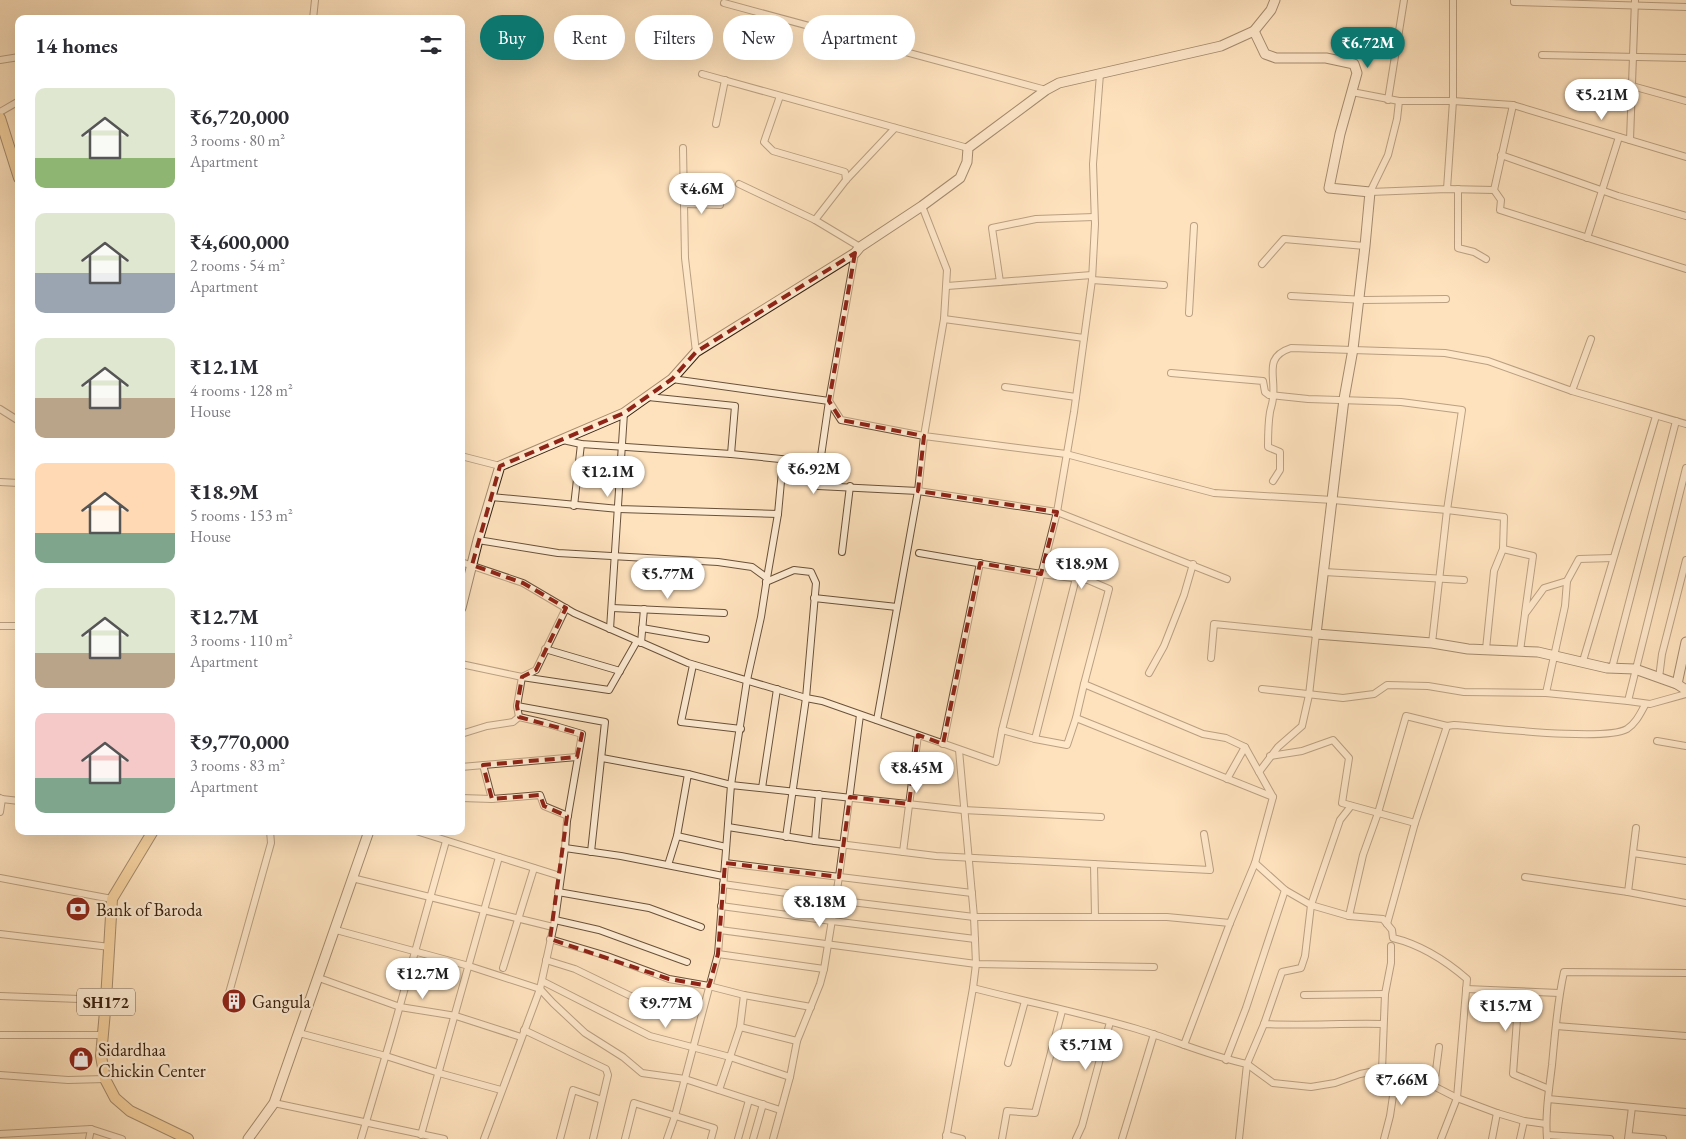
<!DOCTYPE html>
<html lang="en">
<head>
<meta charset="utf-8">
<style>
	body { margin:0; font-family:"EB Garamond",serif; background:#f7f7f7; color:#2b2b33; height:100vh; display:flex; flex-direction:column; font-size:19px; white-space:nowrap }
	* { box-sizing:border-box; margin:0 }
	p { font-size:16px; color:#7c7c81 }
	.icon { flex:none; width:28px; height:28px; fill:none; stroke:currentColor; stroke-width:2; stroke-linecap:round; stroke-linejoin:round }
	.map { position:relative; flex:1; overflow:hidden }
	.side { position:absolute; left:15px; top:15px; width:450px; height:820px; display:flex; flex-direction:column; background:#fff; border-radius:10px; box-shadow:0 5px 20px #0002 }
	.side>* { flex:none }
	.banner { position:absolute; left:480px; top:15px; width:475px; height:45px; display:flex; gap:10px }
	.price { position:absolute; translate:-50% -42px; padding:0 11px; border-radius:18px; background:#fff; color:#222; font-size:16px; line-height:32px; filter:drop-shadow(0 1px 2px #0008) }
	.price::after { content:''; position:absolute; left:50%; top:30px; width:15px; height:11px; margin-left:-8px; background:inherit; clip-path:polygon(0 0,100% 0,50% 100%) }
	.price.selected { background:#0f766e; color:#fff }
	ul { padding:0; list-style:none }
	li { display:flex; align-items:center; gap:15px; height:125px; padding:0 20px }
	li span { display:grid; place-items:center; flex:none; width:140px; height:100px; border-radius:10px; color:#555 }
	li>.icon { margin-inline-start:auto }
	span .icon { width:60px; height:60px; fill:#fffc; stroke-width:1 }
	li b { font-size:21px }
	h2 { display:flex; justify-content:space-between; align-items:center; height:60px; padding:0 20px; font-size:21px }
	.tag { padding:0 18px; border-radius:22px; background:#fff; box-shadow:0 5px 20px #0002; font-size:18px; line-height:45px }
	.tag.selected { background:#0f766e; color:#fff }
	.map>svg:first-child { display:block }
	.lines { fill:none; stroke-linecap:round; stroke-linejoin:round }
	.minor-casing { stroke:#6a513a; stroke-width:8 }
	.secondary-casing { stroke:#39210e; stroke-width:11 }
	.primary-casing { stroke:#39210e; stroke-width:12 }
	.minor { stroke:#feecd4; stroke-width:6 }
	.secondary { stroke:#feecd4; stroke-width:9 }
	.primary { stroke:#efc17e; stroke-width:10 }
	.marked { fill:none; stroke:#8f2418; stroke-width:4; stroke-dasharray:10 6; stroke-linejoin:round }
	.labels { text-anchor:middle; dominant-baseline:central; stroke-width:4.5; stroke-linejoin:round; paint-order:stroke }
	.shield { fill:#feecd4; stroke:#745e49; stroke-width:1 }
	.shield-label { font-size:16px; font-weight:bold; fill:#39210e }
	.poi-label { font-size:18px; fill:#39210e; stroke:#feecd4; text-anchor:start }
</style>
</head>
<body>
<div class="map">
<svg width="1686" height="1139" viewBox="0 0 1686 1139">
	<rect width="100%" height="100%" fill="#fee2bd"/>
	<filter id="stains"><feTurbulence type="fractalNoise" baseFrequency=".004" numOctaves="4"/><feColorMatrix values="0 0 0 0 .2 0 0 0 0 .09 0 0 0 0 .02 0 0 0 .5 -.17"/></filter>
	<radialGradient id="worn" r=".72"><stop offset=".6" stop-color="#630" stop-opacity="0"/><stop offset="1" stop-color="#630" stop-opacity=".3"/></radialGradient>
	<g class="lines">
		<defs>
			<g id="minor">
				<polyline points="1514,0 1514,2 1686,7"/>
				<polyline points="724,3 1046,90"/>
				<polyline points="313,19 315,0"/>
				<polyline points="1542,55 1686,58"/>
				<polyline points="0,60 19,57"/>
				<polyline points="702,74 968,148"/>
				<polyline points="1632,86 1686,101"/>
				<polyline points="1352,92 1399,101 1453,101 1513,105 1686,157"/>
				<polyline points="780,96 764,142 773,151 845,172 846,180"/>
				<polyline points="1388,100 1404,0"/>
				<polyline points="1399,101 1397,119 1388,155 1370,192 1447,189 1494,190"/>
				<polyline points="1513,105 1494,190 1501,200 1500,210 1686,269"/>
				<polyline points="0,112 19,101"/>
				<polyline points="716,124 725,80"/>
				<polyline points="1630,140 1635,0"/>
				<polyline points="683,148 685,258 696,352"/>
				<polyline points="1501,155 1618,196 1686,216"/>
				<polyline points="739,184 815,220"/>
				<polyline points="1447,189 1453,101 1453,0"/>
				<polyline points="1458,189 1458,248 1474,252 1486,259"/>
				<polyline points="684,204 720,205"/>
				<polyline points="922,206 947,270 944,319 924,436 1066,454 1214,493 1333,500 1447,510 1504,517 1503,549 1494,571 1486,649"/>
				<polyline points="1587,238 1619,137"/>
				<polyline points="860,247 815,220 846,180 895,128"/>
				<polyline points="1262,264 1284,239 1365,246"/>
				<polyline points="1092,280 1164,285"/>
				<polyline points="1000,282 992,228 1036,219 1094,217"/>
				<polyline points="947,286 1092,275"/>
				<polyline points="1291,296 1365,300 1446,299"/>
				<polyline points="1189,313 1194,226"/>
				<polyline points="944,319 1084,338"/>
				<polyline points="1171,373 1263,381 1265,392 1269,395 1308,399 1401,402 1462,410 1447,510 1432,643"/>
				<polyline points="672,379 829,401 855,253"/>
				<polyline points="1005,387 1076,397"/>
				<polyline points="1572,391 1591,339"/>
				<polyline points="648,397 735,406 731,454"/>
				<polyline points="0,409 19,421"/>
				<polyline points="563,440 581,444 731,454 820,463 829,401 841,420 924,436 918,491 877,720"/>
				<polyline points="461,456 500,466"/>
				<polyline points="820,463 818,486 918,491 1057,512 1227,579"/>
				<path d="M1273,481L1280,470V452L1268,447C1268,435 1268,424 1270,412C1271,407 1273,402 1273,397C1276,376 1263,357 1291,348L1445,353L1488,361L1572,391L1686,424"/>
				<polyline points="0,482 19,483"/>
				<polyline points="491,497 619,509 778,514 783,460"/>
				<polyline points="574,506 581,444"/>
				<polyline points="478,540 558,553 718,562 752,567 767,578 761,617 747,680 731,785 718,954 675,1116 667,1139"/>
				<polyline points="1503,549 1533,556 1525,613"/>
				<polyline points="842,552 850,486"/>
				<polyline points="919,553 1041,574 1088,580 1109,589 1084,684 1076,718 1067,745 1035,739 1002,730"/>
				<polyline points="461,562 523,583 574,613 688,663 806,698 822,701 996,762 1002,730 1057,512 1074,412 1092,280 1095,224 1093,164 1100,74"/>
				<polyline points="1324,572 1464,580"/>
				<polyline points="767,578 778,514"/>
				<polyline points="766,582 794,570 811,572 816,583 806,698 786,837"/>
				<polyline points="814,598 897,607"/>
				<polyline points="612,608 724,613"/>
				<polyline points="0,626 19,626"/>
				<polyline points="19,626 19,656"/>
				<polyline points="642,628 706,639"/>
				<polyline points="610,629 624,413"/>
				<polyline points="641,643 644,609"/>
				<polyline points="545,649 620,671"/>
				<polyline points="1520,651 1525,614 1544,588 1567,581 1579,559 1613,558"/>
				<polyline points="1211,658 1214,624 1316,634 1309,695 1302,726 1278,747 1259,772"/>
				<polyline points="1583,661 1656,416"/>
				<polyline points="461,664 522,677 609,690 637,641"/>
				<polyline points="693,665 681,722 741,729"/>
				<polyline points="1612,668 1676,421"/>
				<polyline points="1149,673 1164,646 1184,595 1193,564"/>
				<polyline points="1659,678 1662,654 1686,560"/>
				<polyline points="1084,684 1203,734 1226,738 1245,747 1273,797 1255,863 1230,923 1184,1045"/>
				<polyline points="1262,689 1343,698 1374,694 1387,685 1428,686 1464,692 1546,693 1628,701 1686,468"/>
				<polyline points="1546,693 1565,606 1567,581"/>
				<polyline points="1628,701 1650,704 1686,694"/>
				<polyline points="517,706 605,722 591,852"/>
				<polyline points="519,717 517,706 522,677 536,670 566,608"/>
				<polyline points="1076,718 1273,797"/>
				<path d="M1447,726L1454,725C1485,727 1604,742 1627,729C1636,723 1640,714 1645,705"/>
				<polyline points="461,734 487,726 513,722 519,717 545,723 582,734 567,821 565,848 555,920 540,989 484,1139"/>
				<polyline points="1035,739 1076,578"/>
				<polyline points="1657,741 1686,746"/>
				<polyline points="943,744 980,563"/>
				<polyline points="959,750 974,917 976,964 973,988"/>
				<polyline points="1270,756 1302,751 1333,740 1349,758 1342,803 1415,823"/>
				<polyline points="602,758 688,774"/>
				<polyline points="483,765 492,799"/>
				<polyline points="461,767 577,757"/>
				<polyline points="1227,779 1245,747"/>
				<polyline points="762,788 777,689"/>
				<polyline points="0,798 2,799 0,812"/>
				<polyline points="461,798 492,799 540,795 544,806 568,816"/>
				<polyline points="2,799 19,801"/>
				<polyline points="1351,806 1340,820 1311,905 1305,956 1301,968 1282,972 1264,1024 1247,1064 1273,1083 1311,1087 1335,1083 1360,1074 1390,1068 1397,1069 1414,1076 1457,1098 1497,1113 1524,1121 1546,1124"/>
				<polyline points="728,827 815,841 936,856 1210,870 1204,834"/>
				<polyline points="416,831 560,876"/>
				<polyline points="677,836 726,847"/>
				<polyline points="815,841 819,794"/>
				<polyline points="565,848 621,856 723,876"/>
				<polyline points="903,852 918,735"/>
				<polyline points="1633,853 1686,861"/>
				<polyline points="725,863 972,893"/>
				<polyline points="1094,864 1095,917"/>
				<polyline points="668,865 677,836 688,774 731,785 963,810 1101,817"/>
				<polyline points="1525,877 1628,892 1686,903"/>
				<polyline points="0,878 112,899"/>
				<polyline points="352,878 553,927"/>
				<polyline points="723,884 835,900 974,917 1167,917 1230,923"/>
				<path d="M1285,890L1311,905L1349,916L1383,919L1392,930L1393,938C1422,945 1445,960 1467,979L1457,1098L1441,1139"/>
				<polyline points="558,892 649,908 701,927"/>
				<polyline points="1628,892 1636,828"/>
				<polyline points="721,906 832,921 975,939"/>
				<polyline points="1349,916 1363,855 1378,813 1406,716 1447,726 1415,823 1387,924"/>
				<polyline points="555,920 599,930 687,962"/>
				<polyline points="336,930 469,966 540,989 553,1003 585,1033 623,1057 642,1073 685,1079 780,1110"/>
				<polyline points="720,930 976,964 1154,967"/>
				<polyline points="0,934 110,947"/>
				<polyline points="550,939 607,956 669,979 709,986 744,995 811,1007"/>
				<polyline points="718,954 824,969"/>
				<polyline points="546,960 575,969 643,1002"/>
				<polyline points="503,968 534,868"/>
				<polyline points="319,978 400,1007 456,1016 521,1037"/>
				<polyline points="542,981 650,1036 730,1057 790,1077"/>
				<polyline points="1466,989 1559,993"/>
				<polyline points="1519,992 1513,1074 1549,1089"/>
				<polyline points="1304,995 1385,994"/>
				<polyline points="0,996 106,1000"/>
				<polyline points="227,1000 271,843 270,831"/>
				<path d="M1264,1024C1304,1026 1343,1023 1383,1024"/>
				<polyline points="1556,1026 1686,1036"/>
				<polyline points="740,1027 797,1041"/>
				<polyline points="524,1030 606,1069 608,1075 593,1139"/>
				<polyline points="299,1033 386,1056 439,1073 501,1090"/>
				<polyline points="0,1035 103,1035"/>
				<polyline points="1226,1060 1246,1008 1285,890 1255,863"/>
				<polyline points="1008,1063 1025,1001"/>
				<polyline points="1382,1070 1385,994 1391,963 1391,946"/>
				<polyline points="0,1075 68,1080 105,1079"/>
				<polyline points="1434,1086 1439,1047"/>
				<polyline points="719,1090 740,1027 744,995"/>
				<polyline points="1548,1099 1686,1112"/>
				<polyline points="274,1103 444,1139"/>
				<polyline points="0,1134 91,1129"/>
				<polyline points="421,1135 499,857"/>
				<polyline points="946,1135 962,1139"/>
				<polyline points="1547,1135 1610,1139"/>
				<polyline points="1629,1136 1663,1139"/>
				<polyline points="89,1139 91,1129 122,1139"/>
				<polyline points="361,1139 392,1034 446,841"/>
				<polyline points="560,1139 573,1090 602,1100"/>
				<polyline points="625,1139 634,1103 714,1128 711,1139"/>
				<polyline points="738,1139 749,1100"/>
				<polyline points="753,1139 763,1104"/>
				<polyline points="773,1139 790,1077 797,1041 820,984 824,969 839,877 860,715"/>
				<path d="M946,1139L973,988C1027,1002 1083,1013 1137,1029C1174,1040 1209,1056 1247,1064L1239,1139"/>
				<polyline points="1002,1139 1007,1111 1035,1113 1062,1011"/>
				<polyline points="1076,1139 1082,1126 1110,1022"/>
				<polyline points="1122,1139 1154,1034"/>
				<polyline points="1384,1139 1390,1116 1397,1069"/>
				<polyline points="1492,1139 1497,1113"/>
				<polyline points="1520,1139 1524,1121"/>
				<path d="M1547,1139C1545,1114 1549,1090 1552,1065C1555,1034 1557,1003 1564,972L1686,973"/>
				<polyline points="1628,1139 1632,1107"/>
			</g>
			<g id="secondary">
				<polyline points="1254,31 1265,54 1276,58 1326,58 1354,64 1357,73 1340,134 1329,188 1370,192 1365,246 1353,349 1344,399 1316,634 1432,643 1468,649 1538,652 1607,668 1635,669 1677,684 1686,690"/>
				<polyline points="461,608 478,540 500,466 624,413 672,379 696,352 855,253 860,247 922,206 960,178 967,162 968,148 1046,90 1059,83 1221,46 1254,31 1271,10 1275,0"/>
				<polyline points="1677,684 1686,642"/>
				<polyline points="248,1139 274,1103 369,831"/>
			</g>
			<g id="primary">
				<polyline points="0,118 19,178"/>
				<polyline points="153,831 112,899 106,1000 101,1056 105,1079 115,1098 130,1111 188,1139"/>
			</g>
		</defs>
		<!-- minor casing -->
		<use href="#minor" class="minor-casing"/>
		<!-- secondary casing -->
		<use href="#secondary" class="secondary-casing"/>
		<!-- primary casing -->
		<use href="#primary" class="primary-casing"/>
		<!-- minor -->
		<use href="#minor" class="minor"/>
		<!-- secondary -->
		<use href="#secondary" class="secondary"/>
		<!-- primary -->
		<use href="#primary" class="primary"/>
	</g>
	<!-- marked area -->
	<path d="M0 0H1686V1139H0ZM855,253L829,401L841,420L924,436L918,491L1057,512L1041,574L980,563L943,744L918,735L909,804L850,797L839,877L725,863L718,954L709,986L669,979L550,939L567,816L544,806L540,795L492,799L483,765L577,757L582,734L519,717L517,706L522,677L536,670L566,608L523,583L472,565L500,466L624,413L672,379L696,352Z" fill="#fee2bd" fill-opacity=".55" fill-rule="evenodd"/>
	<path class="marked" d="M855,253L829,401L841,420L924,436L918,491L1057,512L1041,574L980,563L943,744L918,735L909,804L850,797L839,877L725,863L718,954L709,986L669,979L550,939L567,816L544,806L540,795L492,799L483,765L577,757L582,734L519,717L517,706L522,677L536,670L566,608L523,583L472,565L500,466L624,413L672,379L696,352Z"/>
	<!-- icons -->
	<defs>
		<symbol id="bank-disc" viewBox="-11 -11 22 22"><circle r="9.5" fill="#8f2418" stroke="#feecd4"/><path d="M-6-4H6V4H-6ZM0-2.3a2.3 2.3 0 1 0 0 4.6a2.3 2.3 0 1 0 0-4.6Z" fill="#fff"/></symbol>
		<symbol id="building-disc" viewBox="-11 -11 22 22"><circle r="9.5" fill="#8f2418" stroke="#feecd4"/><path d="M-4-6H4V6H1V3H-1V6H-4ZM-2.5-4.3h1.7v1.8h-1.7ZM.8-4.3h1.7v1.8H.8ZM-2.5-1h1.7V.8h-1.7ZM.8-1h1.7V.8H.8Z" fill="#fff"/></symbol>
		<symbol id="shop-disc" viewBox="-11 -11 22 22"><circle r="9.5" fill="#8f2418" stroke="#feecd4"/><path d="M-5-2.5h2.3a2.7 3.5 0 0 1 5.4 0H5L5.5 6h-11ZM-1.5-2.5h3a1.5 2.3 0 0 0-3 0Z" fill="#fff"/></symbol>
	</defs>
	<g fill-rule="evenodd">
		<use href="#bank-disc" x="64" y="895" width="28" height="28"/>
		<use href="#building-disc" x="220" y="987" width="28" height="28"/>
		<use href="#shop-disc" x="67" y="1045" width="28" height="28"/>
	</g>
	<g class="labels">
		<!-- shield labels -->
		<rect class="shield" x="77" y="988.5" width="58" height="27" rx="4"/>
		<g class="shield-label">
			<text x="106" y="1002">SH172</text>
		</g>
		<!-- poi labels -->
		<g class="poi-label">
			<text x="96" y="909">Bank of Baroda</text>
			<text x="252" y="1001">Gangula</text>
			<text x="98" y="1049">Sidardhaa<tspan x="98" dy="21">Chickin Center</tspan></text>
		</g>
	</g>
	<rect width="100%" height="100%" filter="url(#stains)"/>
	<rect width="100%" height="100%" fill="url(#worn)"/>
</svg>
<b class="price selected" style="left:1368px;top:69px">₹6.72M</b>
<b class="price" style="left:1602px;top:121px">₹5.21M</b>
<b class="price" style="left:702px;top:215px">₹4.6M</b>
<b class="price" style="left:814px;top:495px">₹6.92M</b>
<b class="price" style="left:608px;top:498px">₹12.1M</b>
<b class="price" style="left:1082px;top:590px">₹18.9M</b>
<b class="price" style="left:668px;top:600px">₹5.77M</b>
<b class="price" style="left:917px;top:794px">₹8.45M</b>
<b class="price" style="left:820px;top:928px">₹8.18M</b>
<b class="price" style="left:423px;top:1000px">₹12.7M</b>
<b class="price" style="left:666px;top:1029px">₹9.77M</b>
<b class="price" style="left:1506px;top:1032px">₹15.7M</b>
<b class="price" style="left:1086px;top:1071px">₹5.71M</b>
<b class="price" style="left:1402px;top:1106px">₹7.66M</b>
<div class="banner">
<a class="tag selected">Buy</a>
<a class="tag">Rent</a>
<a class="tag">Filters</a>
<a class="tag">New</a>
<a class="tag">Apartment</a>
</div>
<section class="side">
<h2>14 homes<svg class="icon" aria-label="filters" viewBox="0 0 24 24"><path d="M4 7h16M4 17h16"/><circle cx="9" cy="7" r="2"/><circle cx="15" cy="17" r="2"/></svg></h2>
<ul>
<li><span style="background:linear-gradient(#dfe7d0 70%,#8fb573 0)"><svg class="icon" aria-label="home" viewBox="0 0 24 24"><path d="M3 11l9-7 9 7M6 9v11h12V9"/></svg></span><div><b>₹6,720,000</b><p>3 rooms · 80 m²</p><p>Apartment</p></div></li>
<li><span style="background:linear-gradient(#dfe7d0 60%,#9aa5b1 0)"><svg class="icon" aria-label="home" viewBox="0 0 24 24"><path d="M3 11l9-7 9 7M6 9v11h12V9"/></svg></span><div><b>₹4,600,000</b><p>2 rooms · 54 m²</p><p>Apartment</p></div></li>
<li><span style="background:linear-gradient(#dfe7d0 60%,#b9a48a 0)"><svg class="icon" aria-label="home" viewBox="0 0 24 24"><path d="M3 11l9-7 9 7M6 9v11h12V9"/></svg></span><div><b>₹12.1M</b><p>4 rooms · 128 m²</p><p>House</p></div></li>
<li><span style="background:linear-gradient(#ffd9b3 70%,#7fa58c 0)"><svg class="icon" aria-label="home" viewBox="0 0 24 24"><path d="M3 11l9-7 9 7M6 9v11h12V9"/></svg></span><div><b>₹18.9M</b><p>5 rooms · 153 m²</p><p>House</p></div></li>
<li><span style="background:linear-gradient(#dfe7d0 65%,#b9a48a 0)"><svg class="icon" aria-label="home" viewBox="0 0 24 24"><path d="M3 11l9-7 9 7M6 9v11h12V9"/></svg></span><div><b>₹12.7M</b><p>3 rooms · 110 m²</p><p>Apartment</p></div></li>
<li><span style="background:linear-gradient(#f6c9c9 65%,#7fa58c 0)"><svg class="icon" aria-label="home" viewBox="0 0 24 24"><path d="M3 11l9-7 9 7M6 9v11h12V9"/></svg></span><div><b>₹9,770,000</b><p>3 rooms · 83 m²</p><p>Apartment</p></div></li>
</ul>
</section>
</div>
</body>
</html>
